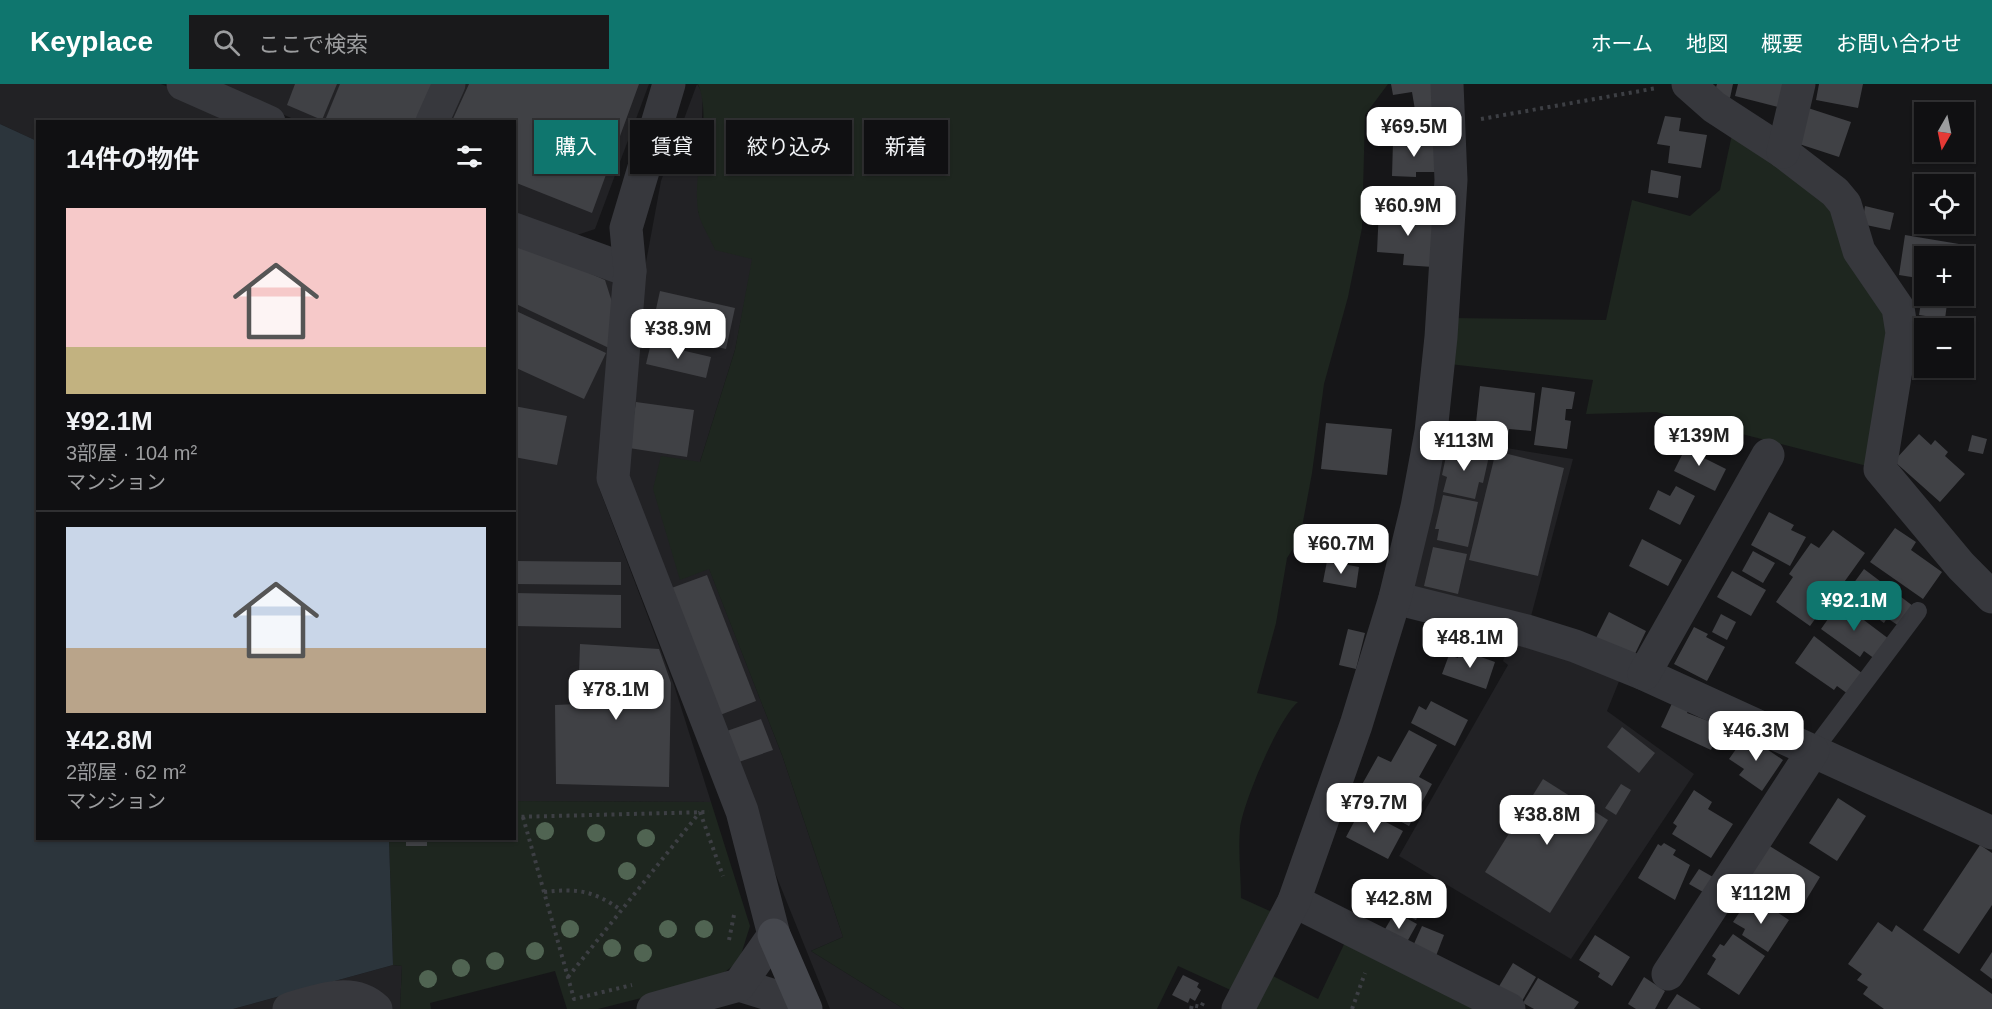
<!DOCTYPE html>
<html lang="ja">
<head>
<meta charset="utf-8">
<style>
	body { margin:0; font-family:Helvetica,"Noto Sans JP",sans-serif; background:#19191b; color:#f1f3f6; height:100vh; display:flex; flex-direction:column; font-size:22px; white-space:nowrap }
	* { box-sizing:border-box; margin:0 }
	p { font-size:20px; color:#9c9d9f }
	.icon { flex:none; width:33px; height:33px; fill:none; stroke:currentColor; stroke-width:2; stroke-linecap:round; stroke-linejoin:round }
	.map { position:relative; flex:1; overflow:hidden }
	.side { position:absolute; left:36px; top:36px; width:480px; height:720px; display:flex; flex-direction:column; background:#101012; border-radius:0px; box-shadow:0 2px 4px #0004,0 0 0 2px #303032 }
	.side>* { flex:none }
	.guide { position:absolute; left:534px; top:36px; width:570px; height:54px; display:flex; gap:12px }
	.needle { width:39px; rotate:189deg }
	.tools { position:absolute; left:1914px; top:18px; display:grid; gap:12px }
	.tools a { display:grid; place-items:center; width:60px; height:60px; border-radius:0px; background:#101012; box-shadow:0 2px 4px #0004,0 0 0 2px #303032; font-size:30px }
	.price { position:absolute; translate:-50% -51px; padding:0 14px; border-radius:12px; background:#fff; color:#222; font-size:20px; line-height:39px; filter:drop-shadow(0 2px 3px #0008) }
	.price::after { content:''; position:absolute; left:50%; top:36px; width:18px; height:14px; margin-left:-9px; background:inherit; clip-path:polygon(0 0,100% 0,50% 100%) }
	.price.current { background:#0f766e; color:#fff }
	ul { padding:0; list-style:none }
	li { display:grid; align-content:center; gap:12px; height:318px; padding:0 30px }
	li+li { border-top:2px solid #303032 }
	li span { display:grid; place-items:center; height:186px; border-radius:0px; color:#555 }
	li>.icon { margin-inline-start:auto }
	span .icon { width:108px; height:108px; fill:#fffc; stroke-width:1 }
	li b { font-size:26px }
	h2 { display:flex; justify-content:space-between; align-items:center; height:72px; padding:0 30px; font-size:26px }
	.pill { padding:0 21px; border-radius:0px; background:#101012; box-shadow:0 2px 4px #0004,0 0 0 2px #303032; font-size:21px; line-height:54px }
	.pill.current { background:#0f766e; color:#fff }
	header { display:flex; align-items:center; gap:36px; box-sizing:border-box; height:84px; padding:0 30px; background:#0f766e; color:#fff }
	header strong { font-size:28px }
	nav { display:flex; gap:33px; margin-inline-start:auto; font-size:21px }
	.search { width:420px; height:54px; background:#19191b; display:flex; align-items:center; gap:15px; box-sizing:border-box; padding:0 21px; border-radius:0px; color:#9c9d9f; font-size:22px }
	.map>svg:first-child { display:block }
	.built { fill:#222225 }
	.green { fill:#1e261f }
	.water { fill:#2c353c }
	.building { fill:#404145 }
	.lines { fill:none; stroke-linecap:round; stroke-linejoin:round }
	.path { stroke:#3d3f44; stroke-width:4; stroke-dasharray:3 4.5; stroke-linecap:butt }
	.lane { stroke:#37383d; stroke-width:18 }
	.street { stroke:#37383d; stroke-width:33 }
	.secondary { stroke:#45474d; stroke-width:33 }
	.tree { fill:#506452 }
</style>
</head>
<body>
<header>
<strong>Keyplace</strong>
<div class="search"><svg class="icon" aria-label="search" viewBox="0 0 24 24"><circle cx="10" cy="10" r="6"/><path d="M15 15l6 6"/></svg>ここで検索</div>
<nav><a>ホーム</a><a>地図</a><a>概要</a><a>お問い合わせ</a></nav>
</header>
<div class="map">
<svg width="1992" height="925" viewBox="0 0 1992 925">
	<rect width="100%" height="100%" fill="#161618"/>
	<!-- built -->
	<g class="built">
		<polygon points="0,0 161,0 249,37 38,38 37,57 0,40"/>
		<polygon points="213,0 433,0 416,38 298,37"/>
		<polygon points="463,0 649,0 595,145 571,153 515,131 514,38 446,38"/>
		<polygon points="697,0 703,10 698,128 753,175 735,266 700,378 680,495 709,484 782,671 843,853 811,867 904,925 830,925 732,682 623,396 644,189 661,97"/>
		<polygon points="514,151 609,191 619,217 599,404 674,601 711,718 515,717"/>
		<polygon points="1440,353 1573,375 1530,536 1408,507"/>
		<polygon points="1512,553 1622,590 1607,627 1694,690 1571,875 1399,772 1508,581 1503,577"/>
		<polygon points="393,881 402,882 400,925 233,925"/>
	</g>
	<!-- green -->
	<g class="green">
		<path d="M698,0H1388L1365,31L1362,144L1348,213L1324,300L1312,389L1300,454L1287,474L1276,539L1257,609L1298,618C1279,633 1243,719 1240,744C1238,767 1241,792 1241,814L1274,829L1235,908L1178,882L1157,925H904L811,867L843,853L782,671L709,485L680,496L653,405L661,372L700,378L735,266L752,175L715,166C710,154 700,139 698,127C692,88 713,37 698,0Z"/>
		<polygon points="1733,46 1827,113 1874,203 1891,249 1871,383 1656,328 1586,330 1593,296 1449,280 1453,234 1606,236 1632,116 1690,132 1720,106"/>
		<polygon points="515,717 711,718 750,842 739,877 716,895 598,925 567,925 555,887 430,919 431,925 400,925 402,882 393,881 389,755 514,754"/>
		<polygon points="1349,850 1501,925 1249,925 1269,890 1318,915"/>
	</g>
	<!-- water -->
	<polygon class="water" points="0,40 37,57 38,754 389,755 393,881 233,925 0,925"/>
	<!-- building -->
	<g class="building">
		<polygon points="295,0 337,0 322,36 287,21"/>
		<polygon points="340,0 433,0 416,38 333,38 326,34"/>
		<polygon points="469,0 639,0 592,129 514,98 514,38 452,37"/>
		<polygon points="1391,0 1433,0 1436,24 1415,26 1412,8 1393,11"/>
		<polygon points="1717,0 1733,0 1730,14 1714,10"/>
		<polygon points="1738,0 1793,0 1786,25 1735,12"/>
		<polygon points="1819,0 1863,0 1858,24 1816,16"/>
		<polygon points="1805,23 1851,38 1839,73 1793,58"/>
		<polygon points="1665,32 1681,34 1679,47 1707,51 1701,84 1668,79 1670,62 1657,60"/>
		<polygon points="1393,57 1437,58 1436,88 1416,88 1416,93 1392,92"/>
		<polygon points="1651,86 1681,92 1678,114 1648,109"/>
		<polygon points="1865,122 1894,129 1890,146 1866,141 1863,135"/>
		<polygon points="1379,124 1391,125 1391,133 1410,134 1410,126 1424,127 1423,134 1436,135 1433,183 1403,181 1404,170 1377,168"/>
		<polygon points="1905,151 1959,160 1957,172 1924,172 1924,195 1899,191"/>
		<polygon points="514,156 605,196 612,218 609,264 514,219"/>
		<polygon points="1923,206 1924,212 1948,212 1945,235 1919,231"/>
		<polygon points="660,207 735,224 726,265 651,248"/>
		<polygon points="514,226 606,269 584,315 514,283"/>
		<polygon points="651,259 711,273 706,294 646,280"/>
		<polygon points="1480,302 1535,309 1531,347 1509,345 1507,360 1474,357"/>
		<polygon points="1542,303 1575,308 1572,325 1566,325 1565,336 1571,337 1567,365 1534,361"/>
		<polygon points="636,318 694,326 687,373 629,364"/>
		<polygon points="514,322 567,332 557,381 514,373"/>
		<polygon points="1326,339 1392,345 1387,391 1321,385"/>
		<polygon points="1919,350 1931,361 1935,356 1948,368 1945,372 1965,390 1940,418 1894,377"/>
		<polygon points="1972,351 1987,355 1983,370 1968,367"/>
		<polygon points="1690,355 1706,363 1702,373 1726,385 1715,407 1674,387"/>
		<polygon points="1448,363 1489,372 1483,399 1479,398 1475,415 1443,408 1447,393 1442,391"/>
		<polygon points="1496,367 1564,384 1538,492 1469,476"/>
		<polygon points="1676,402 1695,412 1680,441 1649,425 1658,406 1670,412"/>
		<polygon points="1443,411 1478,418 1468,463 1437,456 1439,445 1435,445"/>
		<polygon points="1769,428 1794,441 1791,446 1806,453 1790,482 1751,461"/>
		<polygon points="1895,444 1916,458 1911,466 1942,488 1923,515 1870,478"/>
		<polygon points="1833,446 1865,469 1837,508 1833,505 1828,511 1822,507 1817,514 1826,520 1810,542 1776,518 1793,493 1789,490 1811,459 1819,464"/>
		<polygon points="1642,455 1682,476 1668,502 1629,482"/>
		<polygon points="1433,463 1467,470 1458,510 1424,502"/>
		<polygon points="1753,467 1775,479 1763,499 1742,487"/>
		<polygon points="514,477 621,478 621,501 514,500"/>
		<polygon points="1327,477 1359,483 1356,504 1323,498"/>
		<polygon points="1864,485 1913,522 1899,542 1887,534 1884,539 1845,511"/>
		<polygon points="1732,487 1766,506 1751,532 1717,513"/>
		<polygon points="707,491 756,617 715,633 666,506"/>
		<polygon points="514,509 621,511 621,544 514,542"/>
		<polygon points="1840,518 1889,555 1875,575 1864,567 1860,573 1821,545"/>
		<polygon points="1609,528 1646,547 1634,572 1596,554"/>
		<polygon points="1721,530 1736,538 1727,556 1712,548"/>
		<polygon points="1694,543 1708,550 1706,553 1725,563 1707,597 1674,580"/>
		<polygon points="1348,545 1365,549 1356,585 1339,581"/>
		<polygon points="1814,552 1863,590 1848,610 1837,602 1834,606 1795,579"/>
		<polygon points="580,560 659,565 671,599 669,703 556,700 555,621 578,620"/>
		<polygon points="1461,566 1495,578 1486,605 1442,590 1449,571 1458,574"/>
		<polygon points="1674,615 1690,623 1687,629 1722,642 1711,666 1661,643"/>
		<polygon points="1431,617 1468,636 1455,662 1411,639 1419,622 1426,626"/>
		<polygon points="761,635 773,666 736,679 724,648"/>
		<polygon points="1622,643 1655,669 1639,689 1607,663"/>
		<polygon points="1409,646 1437,661 1419,693 1432,700 1409,742 1355,713 1378,672 1391,678"/>
		<polygon points="1746,651 1783,676 1762,707 1739,691 1744,685 1729,675"/>
		<polygon points="1543,695 1608,736 1550,829 1485,788"/>
		<polygon points="1621,700 1631,706 1616,731 1605,724"/>
		<polygon points="1694,706 1712,718 1708,725 1733,740 1711,774 1672,750 1677,742 1673,739"/>
		<polygon points="1838,714 1866,732 1837,777 1809,759"/>
		<polygon points="1361,725 1403,747 1388,775 1346,753"/>
		<rect x="406" y="754" width="21" height="8"/>
		<polygon points="1664,759 1676,766 1673,771 1690,781 1675,816 1638,794 1658,760 1661,762"/>
		<polygon points="1768,761 1820,793 1800,826 1747,794"/>
		<polygon points="1980,761 1992,769 1992,821 1959,870 1923,846"/>
		<polygon points="1699,785 1713,793 1703,808 1689,800"/>
		<polygon points="1393,815 1420,828 1416,836 1389,823"/>
		<polygon points="1747,817 1759,824 1763,819 1789,836 1768,868 1742,851 1745,845 1733,838"/>
		<polygon points="1395,828 1417,840 1403,865 1381,852"/>
		<polygon points="1878,838 1892,848 1896,841 1992,910 1992,925 1884,925 1863,910 1868,903 1857,896 1862,890 1848,880"/>
		<polygon points="1422,842 1444,851 1436,872 1413,862"/>
		<polygon points="1733,850 1765,872 1739,911 1707,890 1716,875 1712,872 1720,860 1724,862"/>
		<polygon points="1595,851 1630,873 1612,902 1598,893 1600,889 1579,876"/>
		<polygon points="1992,868 1992,895 1980,886"/>
		<polygon points="1513,879 1536,893 1522,917 1498,904"/>
		<polygon points="1183,891 1199,899 1197,903 1201,906 1195,917 1190,914 1188,919 1172,911"/>
		<polygon points="1644,893 1665,907 1655,925 1636,925 1628,920"/>
		<polygon points="1538,894 1579,918 1574,925 1534,925 1523,919"/>
		<polygon points="1677,910 1701,925 1667,925"/>
	</g>
	<g class="lines">
		<!-- path -->
		<g class="path">
			<polyline points="1481,35 1657,4"/>
			<polyline points="700,728 723,792"/>
			<polyline points="514,733 709,728"/>
			<polyline points="523,733 574,915 632,901"/>
			<path d="M544,808C578,804 594,807 621,826"/>
			<polyline points="729,856 734,831"/>
			<polyline points="568,893 700,728"/>
			<polyline points="1191,925 1192,921 1201,923 1205,915"/>
			<polyline points="1352,925 1365,889"/>
		</g>
		<!-- lane -->
		<polyline class="lane" points="1813,667 1918,527"/>
		<!-- street -->
		<g class="street">
			<polyline points="183,0 269,38"/>
			<polyline points="1688,0 1714,23 1783,68 1835,108 1845,120 1859,167 1898,224 1902,249 1880,385 1961,482 1992,513"/>
			<polyline points="432,38 449,0"/>
			<polyline points="1783,68 1799,0"/>
			<polyline points="514,145 630,187"/>
			<polyline points="1395,514 1527,547 1575,562 1644,590 1992,749"/>
			<polyline points="1644,590 1768,371"/>
			<polyline points="1294,817 1509,925"/>
			<polyline points="1668,890 1813,667"/>
			<polyline points="739,901 804,921"/>
			<path d="M289,925C317,917 352,902 376,925"/>
			<polyline points="653,925 739,901 774,851 742,727 613,394 630,187 626,144 669,0"/>
			<polyline points="1238,925 1294,817 1356,641 1395,514 1417,423 1431,348 1441,253 1451,96 1447,0"/>
		</g>
		<!-- secondary -->
		<polyline class="secondary" points="774,851 806,925"/>
	</g>
	<!-- trees -->
	<g class="tree">
		<circle cx="545" cy="747" r="9"/>
		<circle cx="596" cy="749" r="9"/>
		<circle cx="646" cy="754" r="9"/>
		<circle cx="627" cy="787" r="9"/>
		<circle cx="570" cy="845" r="9"/>
		<circle cx="668" cy="845" r="9"/>
		<circle cx="704" cy="845" r="9"/>
		<circle cx="612" cy="864" r="9"/>
		<circle cx="535" cy="867" r="9"/>
		<circle cx="643" cy="869" r="9"/>
		<circle cx="495" cy="877" r="9"/>
		<circle cx="461" cy="884" r="9"/>
		<circle cx="428" cy="895" r="9"/>
	</g>
</svg>
<div class="tools">
<a><svg class="needle" viewBox="-14 -14 28 28"><path d="M0-13l5 13h-10z" fill="#e53935"/><path d="M0 13l5-13h-10z" fill="#9c9d9f"/></svg></a>
<a><svg class="icon" aria-label="locate" viewBox="0 0 24 24"><circle cx="12" cy="12" r="6"/><path d="M12 2v4M12 18v4M2 12h4M18 12h4"/></svg></a>
<a>+</a>
<a>−</a>
</div>
<b class="price" style="left:1414px;top:74px">¥69.5M</b>
<b class="price" style="left:1408px;top:153px">¥60.9M</b>
<b class="price" style="left:678px;top:276px">¥38.9M</b>
<b class="price" style="left:1699px;top:383px">¥139M</b>
<b class="price" style="left:1464px;top:388px">¥113M</b>
<b class="price" style="left:1341px;top:491px">¥60.7M</b>
<b class="price current" style="left:1854px;top:548px">¥92.1M</b>
<b class="price" style="left:1470px;top:585px">¥48.1M</b>
<b class="price" style="left:616px;top:637px">¥78.1M</b>
<b class="price" style="left:1756px;top:678px">¥46.3M</b>
<b class="price" style="left:1374px;top:750px">¥79.7M</b>
<b class="price" style="left:1547px;top:762px">¥38.8M</b>
<b class="price" style="left:1761px;top:841px">¥112M</b>
<b class="price" style="left:1399px;top:846px">¥42.8M</b>
<div class="guide">
<a class="pill current">購入</a>
<a class="pill">賃貸</a>
<a class="pill">絞り込み</a>
<a class="pill">新着</a>
</div>
<section class="side">
<h2>14件の物件<svg class="icon" aria-label="filters" viewBox="0 0 24 24"><path d="M4 7h16M4 17h16"/><circle cx="9" cy="7" r="2"/><circle cx="15" cy="17" r="2"/></svg></h2>
<ul>
<li><span style="background:linear-gradient(#f6c9c9 75%,#c2b280 0)"><svg class="icon" aria-label="home" viewBox="0 0 24 24"><path d="M3 11l9-7 9 7M6 9v11h12V9"/></svg></span><div><b>¥92.1M</b><p>3部屋 · 104 m²</p><p>マンション</p></div></li>
<li><span style="background:linear-gradient(#c9d6e8 65%,#b9a48a 0)"><svg class="icon" aria-label="home" viewBox="0 0 24 24"><path d="M3 11l9-7 9 7M6 9v11h12V9"/></svg></span><div><b>¥42.8M</b><p>2部屋 · 62 m²</p><p>マンション</p></div></li>
</ul>
</section>
</div>
</body>
</html>
